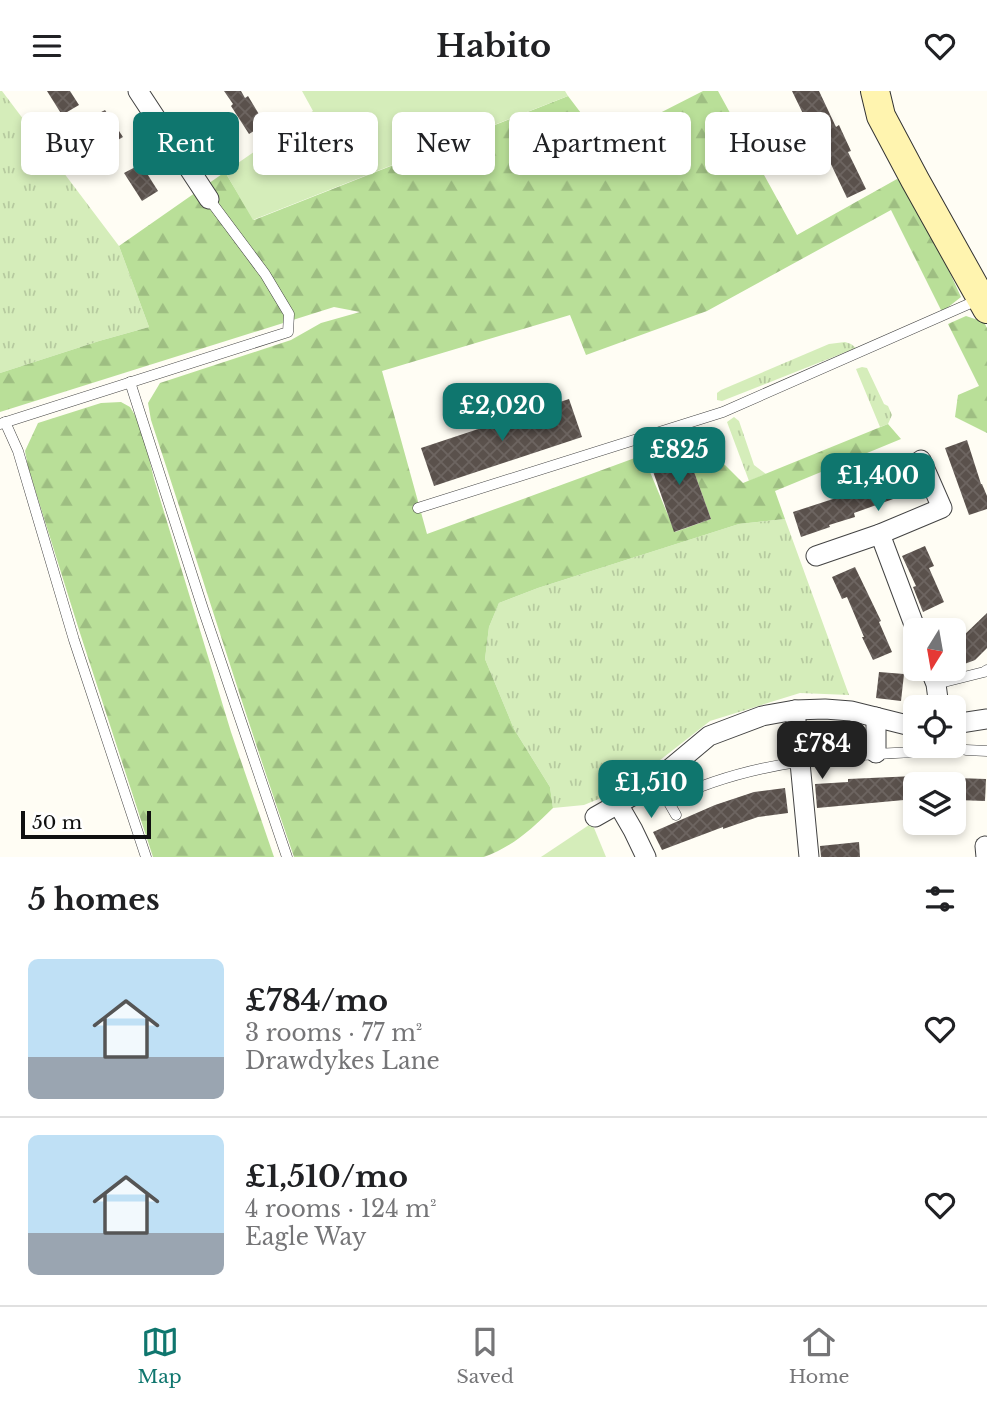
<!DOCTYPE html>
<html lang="en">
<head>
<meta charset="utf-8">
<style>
	body { margin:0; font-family:"Libre Baskerville",serif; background:#f6f6f6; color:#202124; height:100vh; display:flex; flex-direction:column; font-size:26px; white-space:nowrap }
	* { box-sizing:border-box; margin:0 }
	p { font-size:23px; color:#757577 }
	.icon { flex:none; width:38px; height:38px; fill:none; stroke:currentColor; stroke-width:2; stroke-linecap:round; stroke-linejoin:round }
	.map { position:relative; height:766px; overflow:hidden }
	.side { display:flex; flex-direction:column; background:#fff; flex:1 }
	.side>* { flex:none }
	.banner { position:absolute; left:21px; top:21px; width:945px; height:63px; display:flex; gap:14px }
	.needle { width:46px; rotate:191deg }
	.buttons { position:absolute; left:903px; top:527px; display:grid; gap:14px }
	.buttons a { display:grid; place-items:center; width:63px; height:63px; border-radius:10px; background:#fff; box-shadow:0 4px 10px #0003; font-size:35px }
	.scale { position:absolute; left:21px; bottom:18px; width:130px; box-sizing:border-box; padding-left:7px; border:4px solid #101010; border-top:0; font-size:19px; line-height:24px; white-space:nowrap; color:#101010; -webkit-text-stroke:5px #fff; paint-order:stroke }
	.price { position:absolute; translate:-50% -60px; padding:0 16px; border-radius:14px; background:#0f766e; color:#fff; font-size:23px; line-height:46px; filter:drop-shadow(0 2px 4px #0008) }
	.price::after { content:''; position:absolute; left:50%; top:42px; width:21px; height:16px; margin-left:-10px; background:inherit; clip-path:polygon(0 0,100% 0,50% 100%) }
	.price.on { background:#222; color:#fff }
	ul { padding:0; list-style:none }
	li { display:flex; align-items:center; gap:21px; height:175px; padding:0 28px }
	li+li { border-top:2px solid #e0e0e0 }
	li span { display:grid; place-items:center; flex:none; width:196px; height:140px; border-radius:10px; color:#555 }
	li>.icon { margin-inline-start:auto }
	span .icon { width:84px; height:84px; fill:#fffc; stroke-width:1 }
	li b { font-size:30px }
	h2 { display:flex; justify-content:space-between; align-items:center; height:84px; padding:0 28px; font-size:30px }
	.pill { padding:0 24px; border-radius:10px; background:#fff; box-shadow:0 4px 10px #0003; font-size:24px; line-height:63px }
	.pill.on { background:#0f766e; color:#fff }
	header { display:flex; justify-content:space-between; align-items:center; height:91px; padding:0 28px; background:#fff; font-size:32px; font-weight:700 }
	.dock { display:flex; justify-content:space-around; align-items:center; height:98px; border-top:2px solid #e0e0e0; background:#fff; font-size:19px; color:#757577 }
	.dock a { display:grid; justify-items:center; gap:4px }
	.dock .on { color:#0f766e }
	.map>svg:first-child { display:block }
	.grass { fill:url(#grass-tufts) }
	.forest { fill:url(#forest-firs) }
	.park { fill:#d5edba }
	.building { fill:url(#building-cross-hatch) }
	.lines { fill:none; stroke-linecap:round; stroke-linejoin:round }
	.lane-casing { stroke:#434343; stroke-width:11 }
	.street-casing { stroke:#434343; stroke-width:21 }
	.secondary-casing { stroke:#323232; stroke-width:30 }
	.lane { stroke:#fff; stroke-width:10 }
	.street { stroke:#fff; stroke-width:19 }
	.secondary { stroke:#fff4af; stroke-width:28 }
</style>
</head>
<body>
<header><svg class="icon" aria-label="menu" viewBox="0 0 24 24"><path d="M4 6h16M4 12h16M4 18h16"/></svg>Habito<svg class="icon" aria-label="heart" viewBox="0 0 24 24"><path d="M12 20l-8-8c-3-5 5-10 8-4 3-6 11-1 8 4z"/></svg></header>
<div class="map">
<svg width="987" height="766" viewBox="0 0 987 766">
	<defs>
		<pattern id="grass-tufts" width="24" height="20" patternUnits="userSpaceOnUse" patternTransform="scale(1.75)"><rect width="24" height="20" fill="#d5edba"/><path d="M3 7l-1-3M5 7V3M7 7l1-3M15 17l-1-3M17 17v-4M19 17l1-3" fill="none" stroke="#b6ca9f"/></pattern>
		<pattern id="forest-firs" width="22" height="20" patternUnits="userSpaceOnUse" patternTransform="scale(1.75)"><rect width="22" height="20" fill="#b9df98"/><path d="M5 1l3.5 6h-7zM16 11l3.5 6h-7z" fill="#9ebe82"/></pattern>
		<pattern id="building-cross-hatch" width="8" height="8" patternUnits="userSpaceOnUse" patternTransform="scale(1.75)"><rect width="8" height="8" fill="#5a514c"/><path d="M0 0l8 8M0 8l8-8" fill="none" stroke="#6d6561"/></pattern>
	</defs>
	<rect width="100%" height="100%" fill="#fffdf4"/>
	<!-- grass -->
	<g class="grass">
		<polygon points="0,0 2,0 119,155 149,236 99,250 0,282"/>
		<polygon points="845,251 851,253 856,257 722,310 717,309 717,302 721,299 829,253"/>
		<polygon points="862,276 867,277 884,313 888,315 892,324 888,333 880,336 856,278"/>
		<polygon points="734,326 739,330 754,374 766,383 749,390 727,331"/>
		<polygon points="785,428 849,604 800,602 710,630 623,698 584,714 553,717 550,696 514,638 485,568 489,536 499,512 538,497 739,433"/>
	</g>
	<!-- forest -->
	<g class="forest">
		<path d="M703,0H718L797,144L897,88L909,93L961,206L942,221L891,119L707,220L586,264L570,224L382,280L427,443L643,364L675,441L711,428L683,350L696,345L743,392L888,333L901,348L775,400L785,428L739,433L538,497L499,512L489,536L485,568L514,638L550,696L553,717C532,738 512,756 484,766H294C244,621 199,475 151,329L148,312L160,292L291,249L321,232L360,221L334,216L0,321V282L99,250L149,236L119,155L225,81L254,129L568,5L603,51Z"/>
		<polygon points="966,225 984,231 987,237 987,342 955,326 958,304 979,295 948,233"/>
		<polygon points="121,311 130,316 141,334 154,388 231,641 274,766 153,766 79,539 28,376 25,360 38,332 101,312"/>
	</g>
	<!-- park -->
	<g class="park">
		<polygon points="302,0 565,0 568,5 253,129 225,81 313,20"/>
		<polygon points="592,732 606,766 541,766"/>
	</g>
	<!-- building -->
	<g class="building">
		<polygon points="47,0 70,0 79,14 62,24"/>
		<polygon points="224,0 241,0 245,7 248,5 265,33 249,43 231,15 233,13"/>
		<polygon points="792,0 819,0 836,36 839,34 851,60 848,61 866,98 847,107 811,31 808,33"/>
		<polygon points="105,19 123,46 106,56 88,28"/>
		<polygon points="141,73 158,100 142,110 124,82"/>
		<polygon points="569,308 582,346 434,395 421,357"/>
		<polygon points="967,349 981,393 982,393 987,405 987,418 969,424 945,357"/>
		<polygon points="683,350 711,428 674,441 647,363"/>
		<polygon points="904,383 910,402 854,422 855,426 829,434 830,436 801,446 793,421 879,393 878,391"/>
		<polygon points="925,455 934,475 929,477 944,511 923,521 913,496 916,495 902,465"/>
		<polygon points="855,476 881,530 879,531 892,561 873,569 862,546 864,546 847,506 842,508 832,486"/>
		<polygon points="987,522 987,557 975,569 954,577 954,550 961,547"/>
		<polygon points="879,581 904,583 901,610 876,607"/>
		<polygon points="915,685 915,708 817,717 815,693 848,691 848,688"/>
		<polygon points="957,687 986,688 985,710 957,709"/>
		<polygon points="785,697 788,722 758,726 723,738 723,736 662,759 653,741 715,714 754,701"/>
		<polygon points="859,751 860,766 821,766 820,755"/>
	</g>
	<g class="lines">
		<defs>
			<g id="lane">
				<polyline points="130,291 203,518 287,766"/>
				<polyline points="5,331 18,360 74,549 146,766"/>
				<polyline points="0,333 288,241 289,223 265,183 209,108"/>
				<polyline points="418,417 723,321 980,208"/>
				<polyline points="936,593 984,581 987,579"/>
				<polyline points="966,659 987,660"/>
				<path d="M676,724L668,710C752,668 849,663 942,660"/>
			</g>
			<g id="street">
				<polyline points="138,0 209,108"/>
				<polyline points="880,443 916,539"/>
				<polyline points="816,465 880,443 942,417 921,369"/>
				<polyline points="930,578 936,593 939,616"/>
				<polyline points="795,619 809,766"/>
				<polyline points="954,633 987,628"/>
				<polyline points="876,662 876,626"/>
				<polyline points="618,713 633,739 646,766"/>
				<polyline points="595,726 648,696 709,645 762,625 795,619 825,618 851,620 907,634 915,634"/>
				<polyline points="985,755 986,766"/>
			</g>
			<polyline id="secondary" points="875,0 881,25 915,89 987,218"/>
		</defs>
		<!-- lane casing -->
		<use href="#lane" class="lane-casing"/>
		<!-- street casing -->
		<use href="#street" class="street-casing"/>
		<!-- secondary casing -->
		<use href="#secondary" class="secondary-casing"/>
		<!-- lane -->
		<use href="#lane" class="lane"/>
		<!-- street -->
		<use href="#street" class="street"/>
		<!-- secondary -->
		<use href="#secondary" class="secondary"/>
	</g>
</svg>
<div class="buttons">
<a><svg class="needle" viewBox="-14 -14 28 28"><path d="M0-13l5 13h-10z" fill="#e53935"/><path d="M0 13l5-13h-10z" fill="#757577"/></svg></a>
<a><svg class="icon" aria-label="locate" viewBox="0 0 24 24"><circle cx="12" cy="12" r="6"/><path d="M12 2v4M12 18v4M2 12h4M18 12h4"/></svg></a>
<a><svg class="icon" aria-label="layers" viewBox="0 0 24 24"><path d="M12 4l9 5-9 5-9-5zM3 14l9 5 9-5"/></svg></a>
</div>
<div class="scale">50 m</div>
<b class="price" style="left:502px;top:352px">£2,020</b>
<b class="price" style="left:679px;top:396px">£825</b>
<b class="price" style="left:878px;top:422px">£1,400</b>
<b class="price on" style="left:822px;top:690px">£784</b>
<b class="price" style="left:651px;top:729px">£1,510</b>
<div class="banner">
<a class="pill">Buy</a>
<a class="pill on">Rent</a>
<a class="pill">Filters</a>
<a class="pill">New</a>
<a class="pill">Apartment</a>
<a class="pill">House</a>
</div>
</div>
<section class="side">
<h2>5 homes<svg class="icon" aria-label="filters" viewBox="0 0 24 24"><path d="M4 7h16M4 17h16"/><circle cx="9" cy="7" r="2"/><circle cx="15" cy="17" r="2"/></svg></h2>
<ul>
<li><span style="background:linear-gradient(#bfe0f5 70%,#9aa5b1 0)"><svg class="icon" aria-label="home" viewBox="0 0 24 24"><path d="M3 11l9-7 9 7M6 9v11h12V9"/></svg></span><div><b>£784/mo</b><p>3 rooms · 77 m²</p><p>Drawdykes Lane</p></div><svg class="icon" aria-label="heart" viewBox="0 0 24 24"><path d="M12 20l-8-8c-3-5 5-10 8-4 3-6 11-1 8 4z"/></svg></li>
<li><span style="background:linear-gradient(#bfe0f5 70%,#9aa5b1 0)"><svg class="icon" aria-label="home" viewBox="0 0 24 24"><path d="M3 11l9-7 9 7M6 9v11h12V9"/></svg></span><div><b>£1,510/mo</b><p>4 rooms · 124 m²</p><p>Eagle Way</p></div><svg class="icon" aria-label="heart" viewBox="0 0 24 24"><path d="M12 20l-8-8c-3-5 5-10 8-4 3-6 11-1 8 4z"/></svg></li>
</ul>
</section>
<nav class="dock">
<a class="on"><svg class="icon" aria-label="map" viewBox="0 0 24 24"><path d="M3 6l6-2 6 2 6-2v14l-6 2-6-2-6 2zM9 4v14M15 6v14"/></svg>Map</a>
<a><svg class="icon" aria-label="saved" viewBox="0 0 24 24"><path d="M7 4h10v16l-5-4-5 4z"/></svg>Saved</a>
<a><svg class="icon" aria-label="home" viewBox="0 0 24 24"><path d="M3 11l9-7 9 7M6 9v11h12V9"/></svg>Home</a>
</nav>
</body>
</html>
